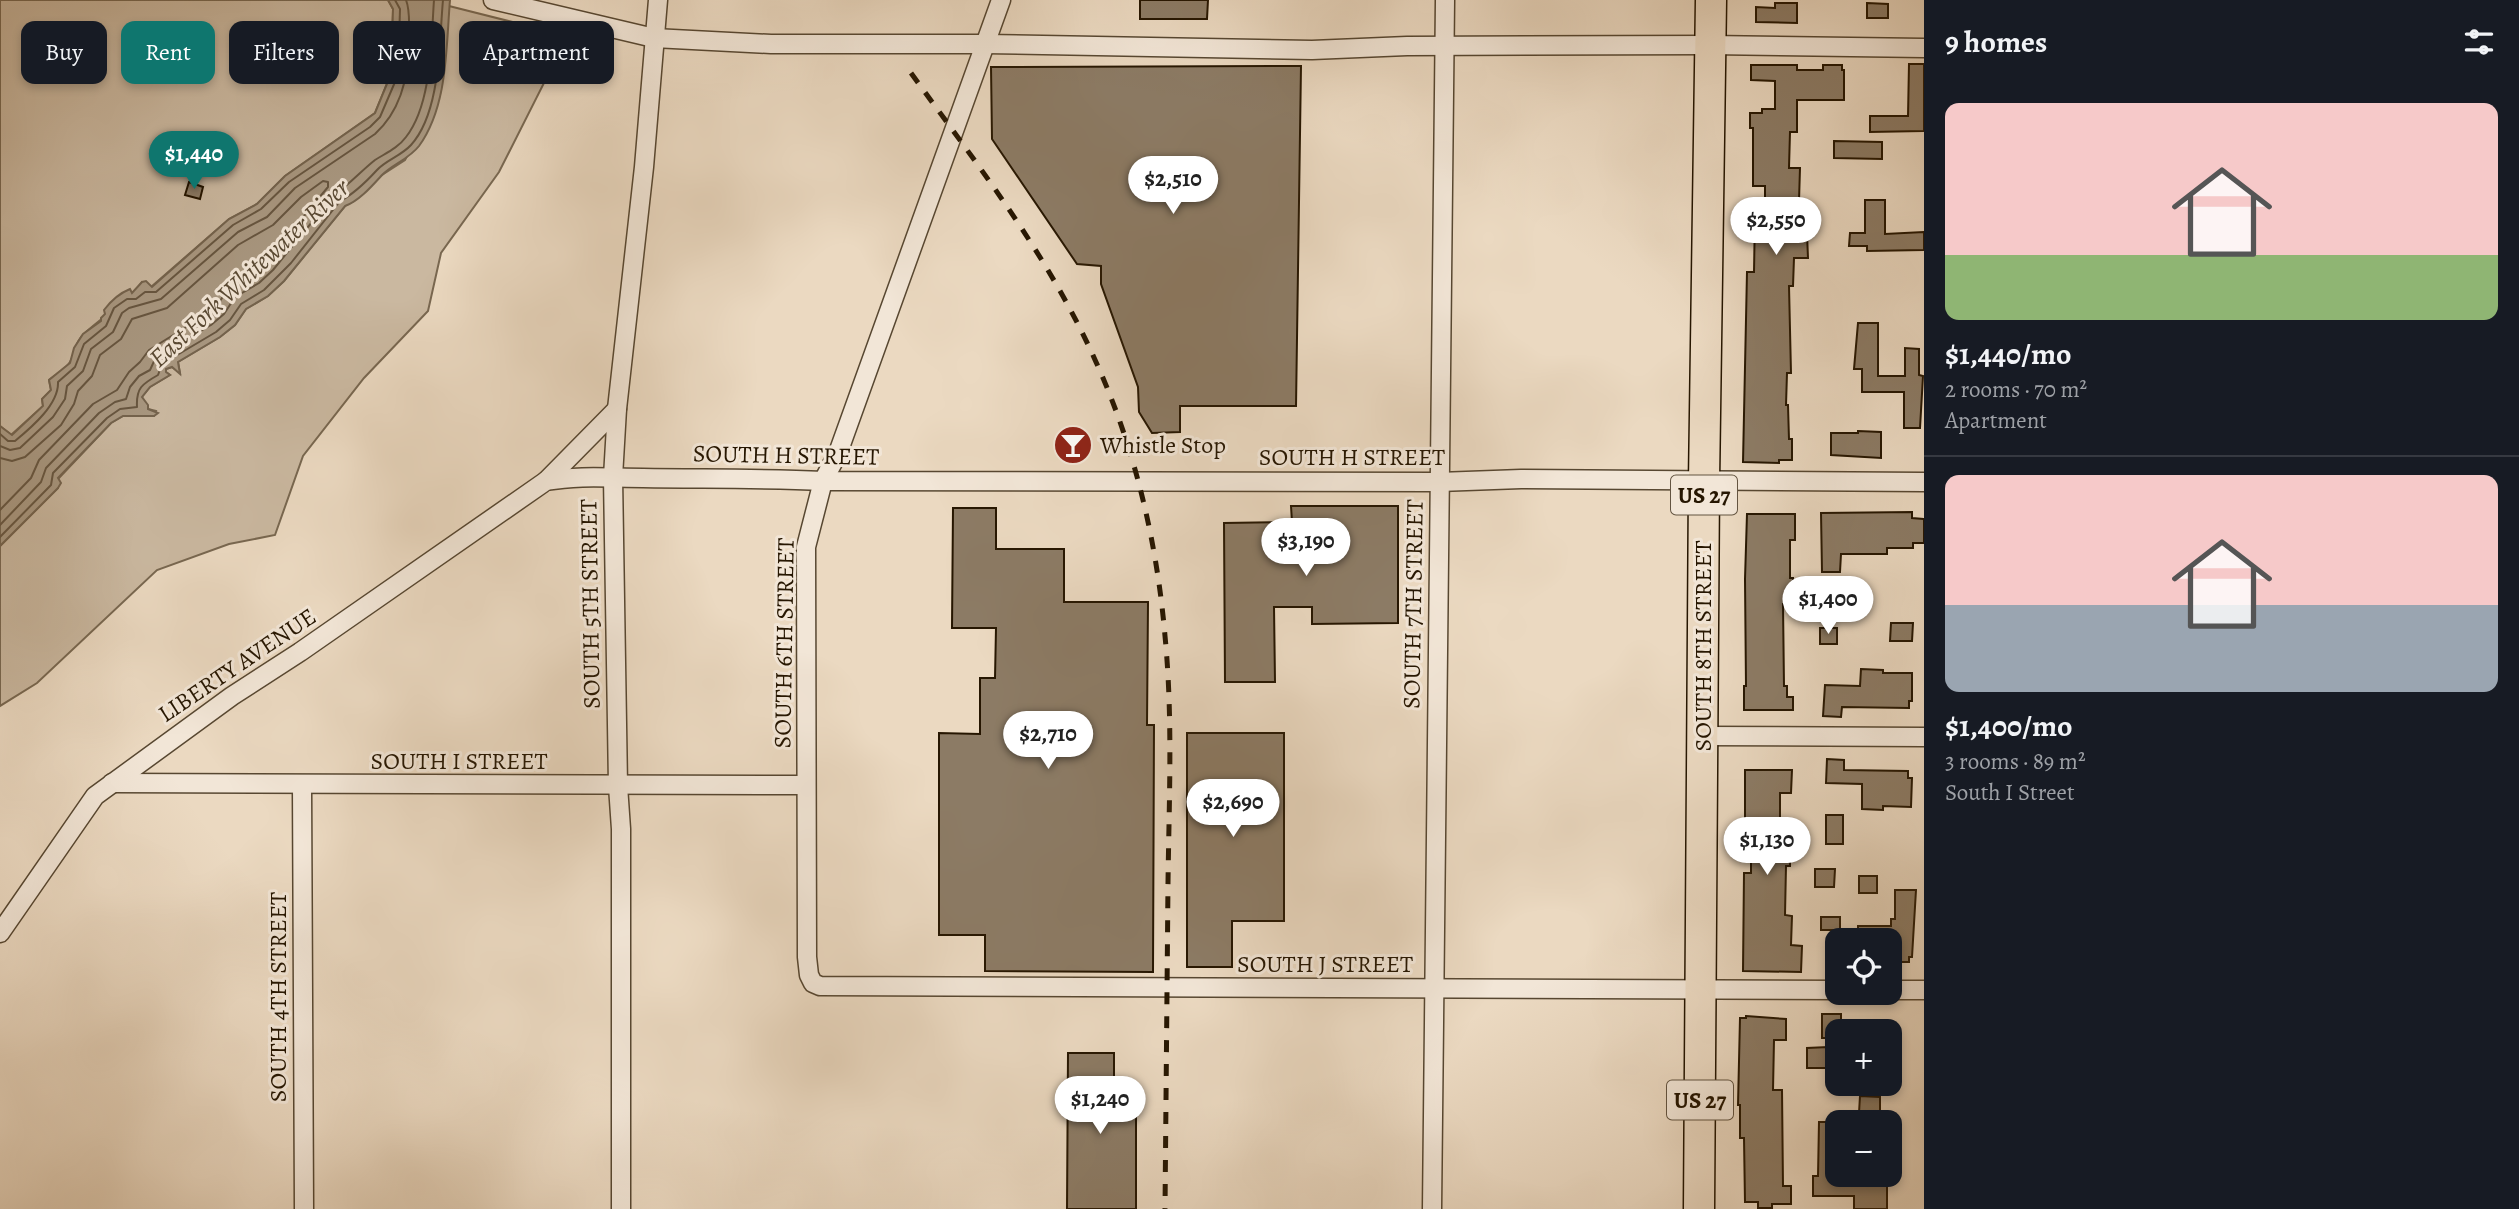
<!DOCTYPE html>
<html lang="en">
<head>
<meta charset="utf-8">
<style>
	body { margin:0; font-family:Alegreya,serif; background:#20242c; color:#f1f3f6; height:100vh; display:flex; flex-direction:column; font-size:26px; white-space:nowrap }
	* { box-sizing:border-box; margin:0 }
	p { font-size:23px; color:#9ea1a6 }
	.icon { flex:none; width:38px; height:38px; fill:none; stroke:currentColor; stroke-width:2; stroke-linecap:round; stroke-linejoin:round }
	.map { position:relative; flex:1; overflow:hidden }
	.sheet { display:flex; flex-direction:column; background:#171b24; width:595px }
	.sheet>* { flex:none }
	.guide { position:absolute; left:21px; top:21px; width:665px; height:63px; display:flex; gap:14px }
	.tools { position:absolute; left:1825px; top:928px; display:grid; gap:14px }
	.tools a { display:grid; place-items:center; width:77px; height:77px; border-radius:14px; background:#171b24; box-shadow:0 4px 10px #0003; font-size:35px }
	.price { position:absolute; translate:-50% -60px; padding:0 16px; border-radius:24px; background:#fff; color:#222; font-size:23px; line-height:46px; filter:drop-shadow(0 2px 4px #0008) }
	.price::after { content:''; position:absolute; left:50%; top:42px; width:21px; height:16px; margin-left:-10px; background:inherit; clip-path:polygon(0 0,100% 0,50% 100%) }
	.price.on { background:#0f766e; color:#fff }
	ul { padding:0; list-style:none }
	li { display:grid; align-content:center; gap:14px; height:371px; padding:0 21px }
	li+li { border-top:2px solid #363941 }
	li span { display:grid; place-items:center; height:217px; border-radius:14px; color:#555 }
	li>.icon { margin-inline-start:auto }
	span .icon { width:126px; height:126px; fill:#fffc; stroke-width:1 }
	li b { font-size:30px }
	h2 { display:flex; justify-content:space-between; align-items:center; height:84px; padding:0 21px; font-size:30px }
	.tag { padding:0 24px; border-radius:14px; background:#171b24; box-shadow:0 4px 10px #0003; font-size:24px; line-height:63px }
	.tag.on { background:#0f766e; color:#fff }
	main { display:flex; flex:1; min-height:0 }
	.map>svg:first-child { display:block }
	.green { fill:#cab8a0; stroke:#786750; stroke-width:2 }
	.water { fill:#a89780; stroke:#74634d; stroke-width:2 }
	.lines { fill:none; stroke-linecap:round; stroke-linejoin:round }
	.shore { stroke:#675640; stroke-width:2 }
	.building { fill:#8c7b65; stroke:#261601; stroke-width:2 }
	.minor-casing { stroke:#574731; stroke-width:21 }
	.trunk-casing { stroke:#261601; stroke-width:33 }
	.minor { stroke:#f2e6d7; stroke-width:18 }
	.trunk { stroke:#ebd9c1; stroke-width:30 }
	.rail { stroke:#261601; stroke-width:5; stroke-dasharray:12 12; stroke-linecap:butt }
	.labels { text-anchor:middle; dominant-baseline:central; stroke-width:6; stroke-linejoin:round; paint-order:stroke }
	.shield { fill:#f2e6d7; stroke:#635441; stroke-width:2 }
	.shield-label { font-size:23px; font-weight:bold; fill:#261601 }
	.poi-label { font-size:24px; fill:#261601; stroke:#f2e6d7; text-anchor:start }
	.street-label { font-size:24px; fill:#261601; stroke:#f2e6d7 }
	.water-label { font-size:26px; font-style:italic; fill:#5a4a34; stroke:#f2e6d7 }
</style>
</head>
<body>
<main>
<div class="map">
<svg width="1924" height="1209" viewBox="0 0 1924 1209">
	<rect width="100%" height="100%" fill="#ebd9c1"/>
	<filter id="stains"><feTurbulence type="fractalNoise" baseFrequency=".00286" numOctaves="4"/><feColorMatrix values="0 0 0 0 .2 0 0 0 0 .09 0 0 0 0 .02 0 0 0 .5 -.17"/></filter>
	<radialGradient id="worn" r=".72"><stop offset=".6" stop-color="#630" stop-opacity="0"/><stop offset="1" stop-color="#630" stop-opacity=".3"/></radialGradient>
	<!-- green -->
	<g class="green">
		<path d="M0,0H388L393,9L391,74L375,113L285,176L257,204L229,219L151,287L142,282C128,302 103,316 85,333C75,341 76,352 70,362C66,369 55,375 49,380L51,390L42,399L43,406L11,435L0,426Z"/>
		<polygon points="449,6 560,34 566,56 564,64 554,63 499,172 441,253 428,311 364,378 303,456 275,535 229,544 157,570 37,683 0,706 0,546 58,488 58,479 111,423 123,416 154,416 156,411 148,409 142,397 150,387 170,375 166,372 166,369 172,367 180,373 178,362 220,337 235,325 246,309 268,296 284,281 345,206 354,201 382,175 405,160 440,95"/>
	</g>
	<!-- water -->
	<path class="water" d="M388,0H450C446,47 448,106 419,146C409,159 393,164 382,175C372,186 359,201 345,206L284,281L268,296L246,309L235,325L220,337L178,362L180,374L172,367L166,369V372L170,375L150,387L142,397L148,405V409L158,413L154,416H123L111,423L58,478L61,483L58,488L0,546V426L12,435L43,406L42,399L51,390L49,380L70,363L74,348L83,334L101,321V318L105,314L104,310C110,302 120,293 130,289L132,293L142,282L146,281L152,287L229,219L257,204L285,176L375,113L391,74L393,9Z"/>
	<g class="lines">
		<!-- shore -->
		<g class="shore">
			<path d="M0,434L8,441H15C32,427 59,404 58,382L75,367L84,344L106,326L114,308L127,299H136L145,292H156L233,225L261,209L289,182L370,127L380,117L398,75L400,9L395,0"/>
			<path d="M0,446L10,450L20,448L53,417L65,399L67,386L83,371L91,349L113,332L122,313L129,308L161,299L238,232L267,217L295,188L375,134C404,108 410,69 409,33C409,22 410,10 406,0"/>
			<polyline points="0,458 12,461 25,457 61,425 74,404 78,391 92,376 100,355 121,339 132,319 167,308 238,245 273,225 301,197 323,181 328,182 328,187 265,263 252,275 228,289 216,307 204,316 149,350 140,362 129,372 117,390 93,404 39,460 31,478 0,510"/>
			<path d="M0,525L41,482L46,468L99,413L115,402L126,399L130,387L139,376L150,370L156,357L211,325L224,314L235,297L259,283L273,270L334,195C349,185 361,171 375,160C386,153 398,148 406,137C432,104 431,41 434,0"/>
			<path d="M0,537L51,485L53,473L107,418L120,409L137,407C136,388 142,384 158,375L162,364L216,332L230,320L241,304L264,290L291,263L340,201C354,194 366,182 377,170C386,160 401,156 411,145C441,112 439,42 443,0"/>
		</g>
	</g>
	<!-- building -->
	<g class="building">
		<polygon points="1140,0 1208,0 1207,19 1140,19"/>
		<polygon points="1775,3 1797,3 1797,23 1756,22 1756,7 1775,8"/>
		<polygon points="1867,3 1888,4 1888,18 1867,18"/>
		<polygon points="1909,64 1924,64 1924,131 1870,132 1870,116 1908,116"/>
		<polygon points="1751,65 1797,65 1797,70 1823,70 1823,65 1842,65 1842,70 1844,70 1844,100 1797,100 1797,132 1790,132 1789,168 1800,168 1798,234 1807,234 1808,258 1794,258 1793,286 1789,286 1791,373 1787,373 1786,405 1788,405 1789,439 1792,439 1792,460 1779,460 1779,463 1743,462 1747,272 1754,272 1755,214 1765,214 1765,186 1753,186 1753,128 1750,128 1750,113 1762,113 1762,109 1775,109 1775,81 1751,80"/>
		<polygon points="1301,66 1296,406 1180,406 1180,432 1152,433 1139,412 1138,387 1101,284 1101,266 1077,264 992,139 991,67"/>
		<polygon points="1834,141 1882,142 1882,159 1834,158"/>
		<polygon points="189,182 203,187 200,199 185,195"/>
		<polygon points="1865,200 1885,200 1885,234 1924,232 1924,250 1867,251 1867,246 1849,246 1850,233 1865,233"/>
		<polygon points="1858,323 1878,323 1878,376 1905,376 1905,348 1919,349 1919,375 1923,376 1920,428 1904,428 1904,392 1862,392 1862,369 1854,369"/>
		<polygon points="1858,431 1881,432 1881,458 1831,455 1831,433 1858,433"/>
		<polygon points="1291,506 1398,506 1398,623 1312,624 1312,607 1274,607 1275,682 1225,682 1224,523 1292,522"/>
		<polygon points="953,508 996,508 996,549 1064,549 1064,602 1148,602 1147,725 1154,725 1153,972 985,971 985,935 939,935 939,733 980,734 980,678 995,678 996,628 952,628"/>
		<polygon points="1912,512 1912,518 1924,519 1924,543 1913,543 1913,548 1887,548 1887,554 1841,554 1840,572 1822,572 1821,513"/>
		<polygon points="1747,514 1795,514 1795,540 1790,540 1790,578 1793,578 1793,583 1808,583 1808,598 1793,598 1793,604 1783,604 1784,686 1787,686 1787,697 1793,697 1793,710 1744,710 1744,686 1746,686 1745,579"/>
		<polygon points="1891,623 1913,623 1912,641 1890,641"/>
		<rect x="1820" y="628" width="17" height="16"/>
		<polygon points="1861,669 1883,670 1883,673 1912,673 1912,701 1909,701 1909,708 1842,707 1841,717 1823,716 1825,685 1860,686"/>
		<polygon points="1187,733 1284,733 1284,921 1232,921 1232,967 1187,967"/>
		<polygon points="1827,759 1844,760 1844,770 1908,771 1908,778 1912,778 1911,807 1883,806 1883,810 1862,809 1862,784 1826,783"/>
		<polygon points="1745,770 1792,770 1791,793 1780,793 1780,840 1790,840 1790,866 1786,866 1785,915 1792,916 1791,945 1802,946 1801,972 1743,971 1744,873 1751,873 1751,845 1745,845"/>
		<rect x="1826" y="815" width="17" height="29"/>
		<polygon points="1815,869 1835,869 1834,887 1815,887"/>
		<rect x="1859" y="876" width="18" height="17"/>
		<polygon points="1895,890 1916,890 1912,957 1909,957 1909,962 1894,962 1895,956 1890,956 1891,940 1858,940 1858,926 1891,926 1891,919 1895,919"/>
		<rect x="1821" y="917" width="19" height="13"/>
		<polygon points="1822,1014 1841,1014 1841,1031 1838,1031 1838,1038 1822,1038"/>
		<polygon points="1746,1016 1786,1019 1786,1040 1774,1040 1773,1090 1782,1090 1783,1186 1791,1186 1791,1204 1772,1204 1772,1208 1758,1208 1758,1202 1745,1202 1744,1138 1740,1138 1740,1105 1738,1105 1740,1018 1746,1018"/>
		<polygon points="1828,1047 1828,1068 1807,1068 1807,1048"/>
		<polygon points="1068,1053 1114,1053 1114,1085 1136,1085 1136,1209 1067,1209"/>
		<polygon points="1860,1096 1880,1097 1880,1114 1859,1113"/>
		<polygon points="1819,1122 1836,1122 1837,1174 1887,1174 1887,1209 1854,1209 1854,1196 1813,1196 1813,1176 1818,1176"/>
	</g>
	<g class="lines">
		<defs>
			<g id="minor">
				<polyline points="493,0 654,38 771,44 985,44 1312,50 1407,46 1710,45 1924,48"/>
				<polyline points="1001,0 838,453 823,481 806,547 807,957 809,975 813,983 820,986 1838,990"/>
				<polyline points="546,481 617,409"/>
				<polyline points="1703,736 1924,737"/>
				<polyline points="112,783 805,785"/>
				<polyline points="302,785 304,1209"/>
				<path d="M0,933L95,796L232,696L300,652L546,481C579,475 610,478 643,478C703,479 763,478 823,481L1439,482L1521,479L1924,482"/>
				<polyline points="1890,990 1924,990"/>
				<polyline points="621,1209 621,829 618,786 613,477 617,409 644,167 658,0"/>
				<polyline points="1432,1209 1445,0"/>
			</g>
			<polyline id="trunk" points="1699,1209 1704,482 1711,0"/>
		</defs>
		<!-- minor casing -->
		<use href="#minor" class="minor-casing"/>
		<!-- trunk casing -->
		<use href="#trunk" class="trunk-casing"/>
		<!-- minor -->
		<use href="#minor" class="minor"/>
		<!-- trunk -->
		<use href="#trunk" class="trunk"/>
		<!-- rail -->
		<path class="rail" d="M911,73C979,167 1049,256 1096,362C1135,448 1157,543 1165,636C1173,718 1169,801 1168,883C1167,992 1166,1100 1165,1209"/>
	</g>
	<!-- icons -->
	<defs>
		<symbol id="bar-disc" viewBox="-11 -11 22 22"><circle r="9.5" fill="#8f2418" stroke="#f2e6d7"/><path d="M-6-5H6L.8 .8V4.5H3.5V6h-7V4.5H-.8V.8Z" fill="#fff"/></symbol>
	</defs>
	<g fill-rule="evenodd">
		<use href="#bar-disc" x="1051" y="423" width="44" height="44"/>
	</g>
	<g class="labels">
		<!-- shield labels -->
		<g class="shield">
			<rect x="1671" y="475.5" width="66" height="39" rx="5"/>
			<rect x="1667" y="1080.5" width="66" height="39" rx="5"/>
		</g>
		<g class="shield-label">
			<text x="1704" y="495">US 27</text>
			<text x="1700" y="1100">US 27</text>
		</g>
		<!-- poi labels -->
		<g class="poi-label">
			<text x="1100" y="445">Whistle Stop</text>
		</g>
		<!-- street labels -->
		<g class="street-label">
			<text transform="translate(786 455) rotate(1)">SOUTH H STREET</text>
			<text x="1352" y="457">SOUTH H STREET</text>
			<text transform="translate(590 604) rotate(-91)">SOUTH 5TH STREET</text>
			<text transform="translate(1413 604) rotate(-89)">SOUTH 7TH STREET</text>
			<text transform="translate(784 643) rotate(-89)">SOUTH 6TH STREET</text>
			<text transform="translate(1703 646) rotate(-90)">SOUTH 8TH STREET</text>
			<text transform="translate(237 665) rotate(-34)">LIBERTY AVENUE</text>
			<text x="459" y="761">SOUTH I STREET</text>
			<text x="1325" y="964">SOUTH J STREET</text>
			<text transform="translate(278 997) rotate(-90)">SOUTH 4TH STREET</text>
		</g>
		<!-- water labels -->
		<g class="water-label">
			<text transform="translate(249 273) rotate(-43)">East Fork Whitewater River</text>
		</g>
	</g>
	<rect width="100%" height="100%" filter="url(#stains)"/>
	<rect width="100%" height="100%" fill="url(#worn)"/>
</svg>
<div class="tools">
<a><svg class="icon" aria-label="locate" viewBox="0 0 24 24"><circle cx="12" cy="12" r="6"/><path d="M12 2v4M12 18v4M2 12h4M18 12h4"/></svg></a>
<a>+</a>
<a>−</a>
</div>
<b class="price on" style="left:194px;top:191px">$1,440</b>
<b class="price" style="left:1173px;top:216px">$2,510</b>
<b class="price" style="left:1776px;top:257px">$2,550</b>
<b class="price" style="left:1306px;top:578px">$3,190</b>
<b class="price" style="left:1828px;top:636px">$1,400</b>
<b class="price" style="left:1048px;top:771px">$2,710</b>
<b class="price" style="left:1233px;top:839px">$2,690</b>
<b class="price" style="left:1767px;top:877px">$1,130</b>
<b class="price" style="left:1100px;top:1136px">$1,240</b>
<div class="guide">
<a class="tag">Buy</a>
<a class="tag on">Rent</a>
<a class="tag">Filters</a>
<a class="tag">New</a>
<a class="tag">Apartment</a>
</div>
</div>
<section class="sheet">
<h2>9 homes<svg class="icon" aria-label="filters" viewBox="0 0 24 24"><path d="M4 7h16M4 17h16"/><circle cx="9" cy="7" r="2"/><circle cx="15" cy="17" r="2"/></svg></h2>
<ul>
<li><span style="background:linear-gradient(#f6c9c9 70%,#8fb573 0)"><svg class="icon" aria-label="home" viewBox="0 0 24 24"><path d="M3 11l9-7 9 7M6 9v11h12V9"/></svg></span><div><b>$1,440/mo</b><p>2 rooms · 70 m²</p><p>Apartment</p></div></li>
<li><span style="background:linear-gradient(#f6c9c9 60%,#9aa5b1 0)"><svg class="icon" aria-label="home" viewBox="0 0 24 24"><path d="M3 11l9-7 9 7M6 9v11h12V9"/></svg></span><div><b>$1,400/mo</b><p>3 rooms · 89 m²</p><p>South I Street</p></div></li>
</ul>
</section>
</main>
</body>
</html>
